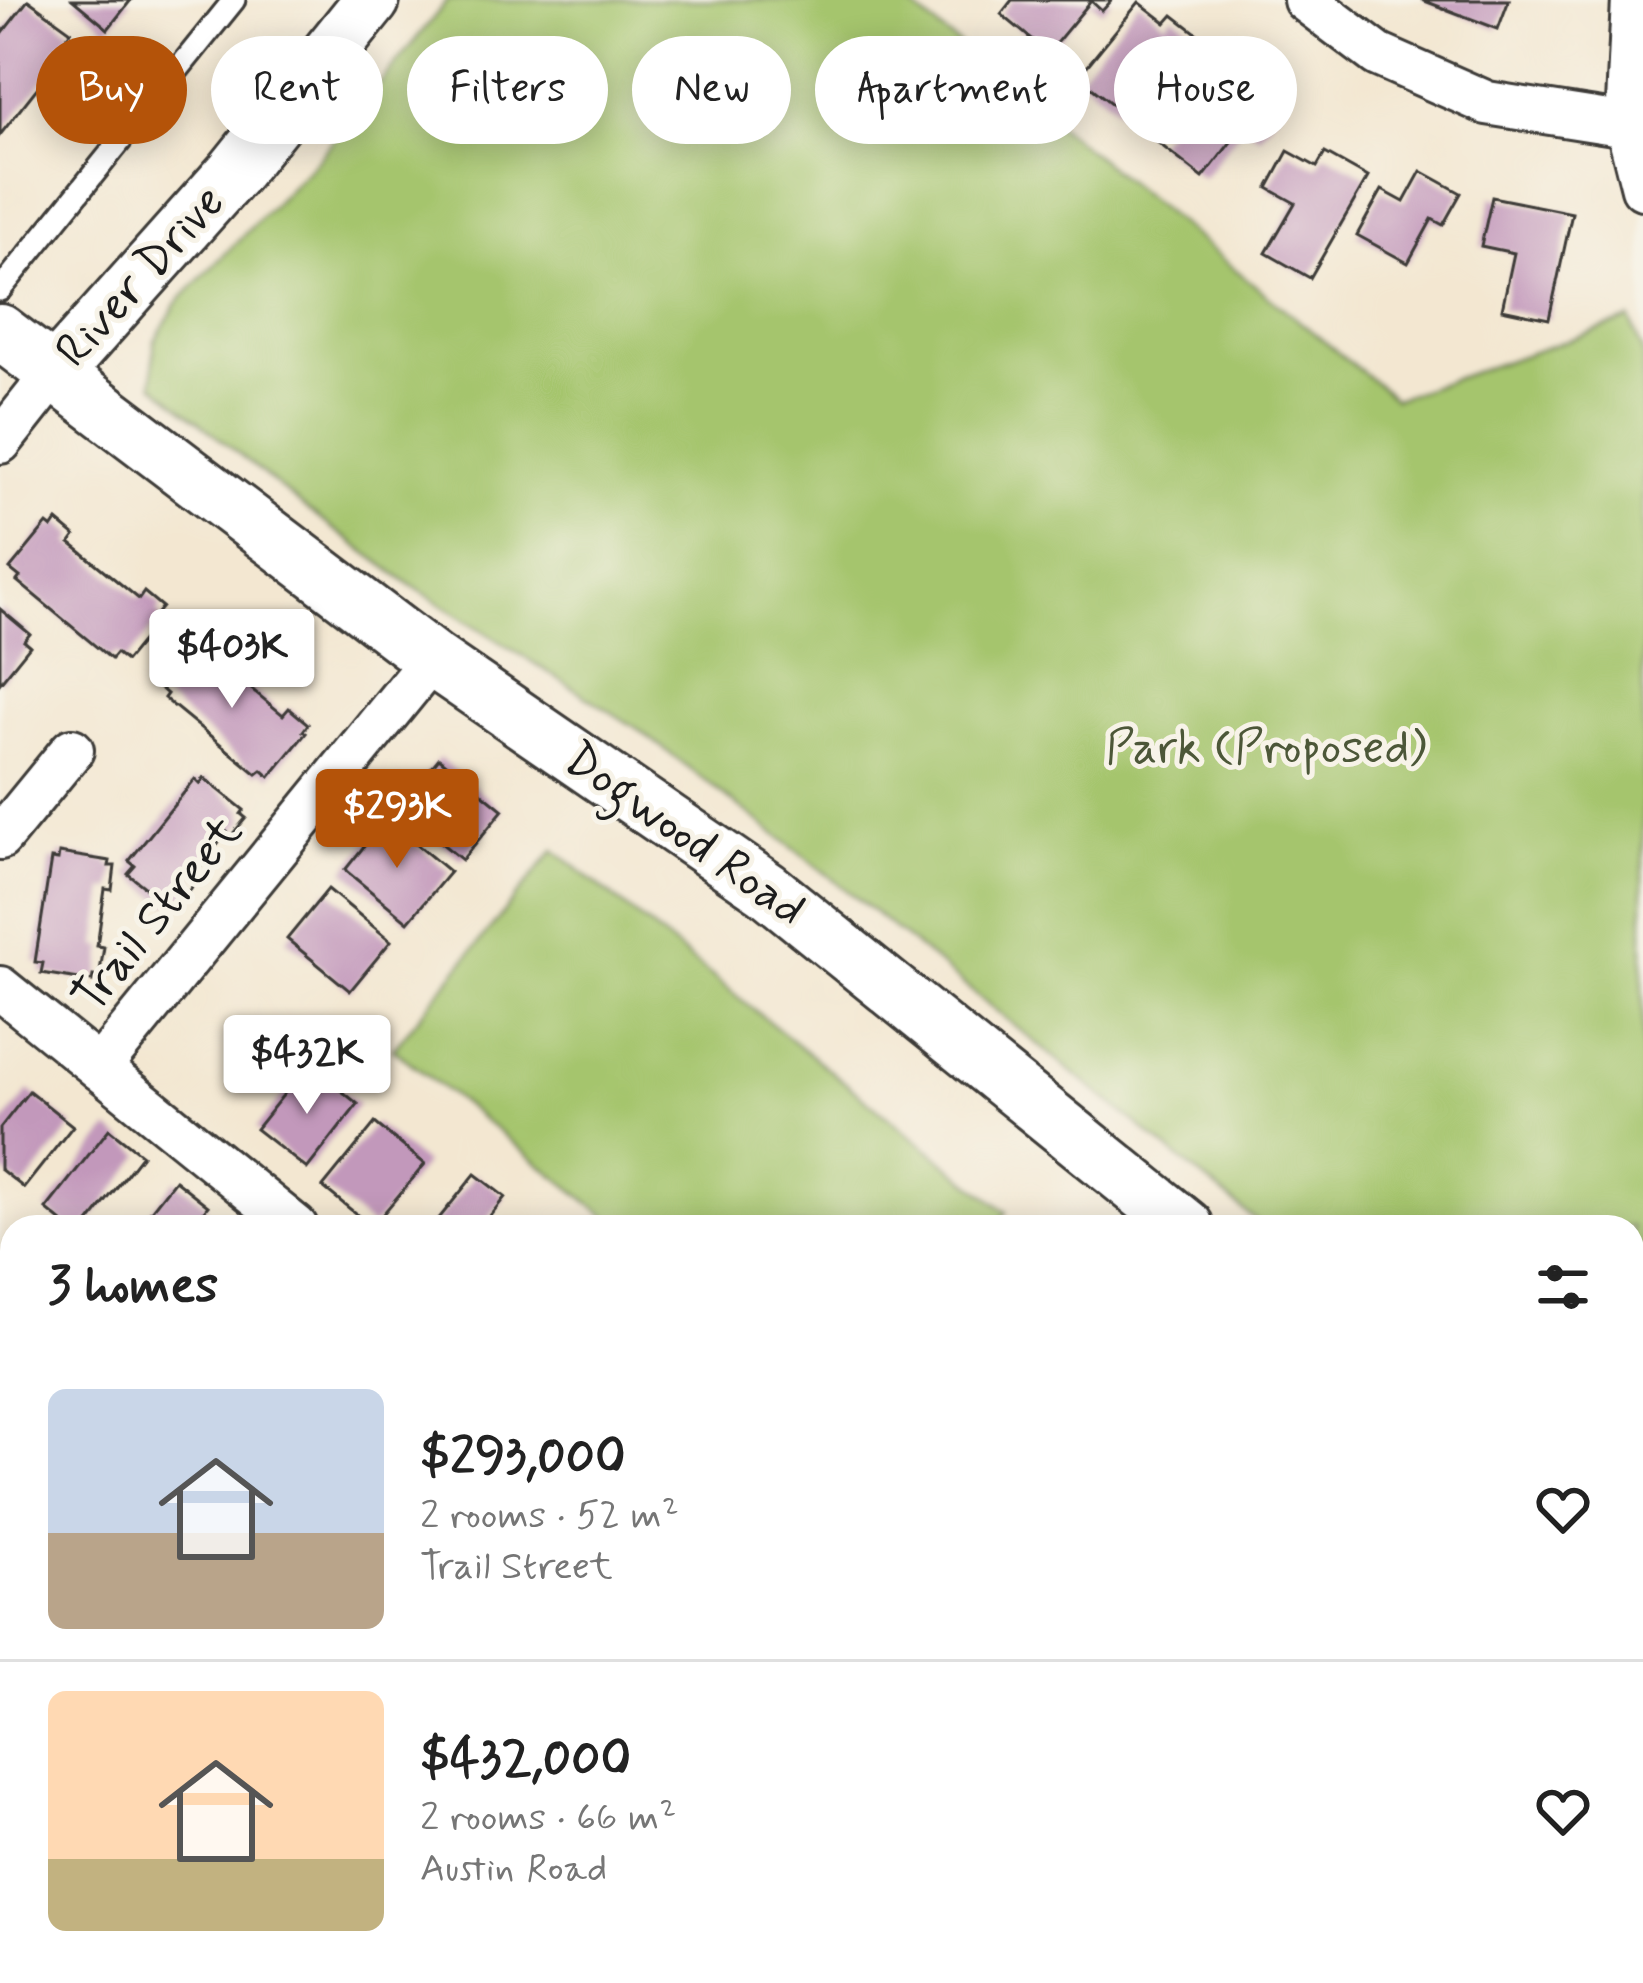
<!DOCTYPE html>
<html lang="en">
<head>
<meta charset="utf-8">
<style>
	body { margin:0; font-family:Mynerve,sans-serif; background:#f6f6f6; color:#222; height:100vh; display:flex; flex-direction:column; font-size:45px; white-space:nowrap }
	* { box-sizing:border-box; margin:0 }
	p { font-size:39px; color:#767676 }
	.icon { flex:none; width:66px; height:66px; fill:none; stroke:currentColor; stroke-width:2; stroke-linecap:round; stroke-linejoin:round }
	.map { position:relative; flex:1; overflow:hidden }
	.details { position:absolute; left:0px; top:1215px; width:1644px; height:768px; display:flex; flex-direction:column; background:#fff; border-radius:36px 36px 0 0; box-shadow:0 6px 30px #0003 }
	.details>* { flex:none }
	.hud { position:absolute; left:36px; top:36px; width:1572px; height:108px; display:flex; gap:24px }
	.price { position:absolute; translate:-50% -102px; padding:0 27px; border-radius:12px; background:#fff; color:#222; font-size:39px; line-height:78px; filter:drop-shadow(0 3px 6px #0008) }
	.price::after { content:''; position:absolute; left:50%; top:72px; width:36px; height:27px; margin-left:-18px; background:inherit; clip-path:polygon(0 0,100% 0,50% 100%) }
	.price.active { background:#b45309; color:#fff }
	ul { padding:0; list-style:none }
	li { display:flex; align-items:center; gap:36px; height:300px; padding:0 48px }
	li+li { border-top:3px solid #e0e0e0 }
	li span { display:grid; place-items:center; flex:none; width:336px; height:240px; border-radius:18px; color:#555 }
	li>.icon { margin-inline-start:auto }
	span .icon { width:144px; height:144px; fill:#fffc; stroke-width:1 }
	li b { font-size:51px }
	h2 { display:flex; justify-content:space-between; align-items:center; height:144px; padding:0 48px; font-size:51px }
	.tag { padding:0 42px; border-radius:54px; background:#fff; box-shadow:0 6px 30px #0003; font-size:42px; line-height:108px }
	.tag.active { background:#b45309; color:#fff }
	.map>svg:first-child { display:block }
	.green { fill:#a5c56d; stroke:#607044; stroke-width:3 }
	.building { fill:#c298bb }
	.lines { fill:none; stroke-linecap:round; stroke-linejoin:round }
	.service-casing { stroke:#3c3a37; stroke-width:27 }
	.minor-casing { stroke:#3c3a37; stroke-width:48 }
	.tertiary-casing { stroke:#3c3a37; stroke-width:60 }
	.service { stroke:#fff; stroke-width:21 }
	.minor { stroke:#fff; stroke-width:42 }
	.tertiary { stroke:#fff; stroke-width:54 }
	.labels { text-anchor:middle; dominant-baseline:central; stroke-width:10; stroke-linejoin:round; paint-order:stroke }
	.street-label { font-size:48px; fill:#1c1c1c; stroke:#f7f3e8 }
	.park-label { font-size:48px; fill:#4c5738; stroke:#f7f3e8 }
</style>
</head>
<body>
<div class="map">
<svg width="1643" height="1983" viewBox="0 0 1643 1983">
	<rect width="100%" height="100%" fill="#f7f3e8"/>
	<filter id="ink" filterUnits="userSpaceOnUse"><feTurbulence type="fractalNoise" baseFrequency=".00833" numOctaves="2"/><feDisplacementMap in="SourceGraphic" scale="24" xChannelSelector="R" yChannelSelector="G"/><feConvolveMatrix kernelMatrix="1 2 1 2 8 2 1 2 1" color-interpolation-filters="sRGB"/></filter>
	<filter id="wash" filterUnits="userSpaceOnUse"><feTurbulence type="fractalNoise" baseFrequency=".004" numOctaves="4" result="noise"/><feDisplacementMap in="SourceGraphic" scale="48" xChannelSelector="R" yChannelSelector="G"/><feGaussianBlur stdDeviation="2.7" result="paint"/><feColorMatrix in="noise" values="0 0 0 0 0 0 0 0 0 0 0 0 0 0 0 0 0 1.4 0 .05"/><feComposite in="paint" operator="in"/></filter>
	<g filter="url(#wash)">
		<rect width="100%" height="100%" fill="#f3e7d1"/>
		<!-- green -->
		<g class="green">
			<polygon points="448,0 904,0 1395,399 1630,319 1643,354 1643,1536 1632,1527 1632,1227 1264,1227 823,871 638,729 414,587 306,509 153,384 154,342 177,303 318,159"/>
			<polygon points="554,850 1007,1212 994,1227 620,1227 393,1049"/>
		</g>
		<g id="blocks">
			<!-- building -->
			<g class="building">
				<polygon points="28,0 71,31 53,54 60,59 0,135 0,36"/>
				<polygon points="73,0 131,0 108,29"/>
				<polygon points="1012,0 1112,0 1102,11 1091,1 1048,53 1001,14"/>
				<polygon points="1422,0 1509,0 1498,29"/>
				<polygon points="1139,2 1166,23 1173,15 1204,39 1137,124 1078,77"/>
				<polygon points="1248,73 1285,102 1259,136 1244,125 1203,178 1157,142 1210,75 1233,93"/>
				<polygon points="1288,151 1317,167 1325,153 1368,177 1310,278 1266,253 1295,203 1268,188"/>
				<polygon points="1421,171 1461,193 1443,225 1432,219 1408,263 1357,235 1382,190 1404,202"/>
				<polygon points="1492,197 1572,213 1549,319 1502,309 1514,253 1481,246"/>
				<polygon points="57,521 75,536 70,543 79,550 139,599 144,592 162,607 157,613 162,617 126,661 116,653 111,659 17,581 20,577 10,569 47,524 52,528"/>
				<polygon points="0,609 30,634 24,641 30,646 0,683"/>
				<polygon points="202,639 219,653 215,659 283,715 289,708 308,724 303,731 306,733 270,777 262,770 257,774 230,752 164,698 167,694 158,686 194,642 198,645"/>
				<polygon points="439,758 503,810 462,860 398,808"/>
				<polygon points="204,778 244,810 241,814 246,818 231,836 227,832 191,877 196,882 177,905 173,901 169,906 128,874 135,866 129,861 195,779 200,784"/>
				<polygon points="386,819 450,872 408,922 345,870"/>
				<polygon points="59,853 110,861 109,866 115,866 112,890 105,889 97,946 104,947 99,977 93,976 92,981 41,973 43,963 35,962 51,859 58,860"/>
				<polygon points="328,889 391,941 350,991 287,939"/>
				<polygon points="308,1064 358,1104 307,1169 256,1129"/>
				<polygon points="29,1091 73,1126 24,1188 0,1169 0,1128"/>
				<polygon points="375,1123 425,1164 372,1227 323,1187"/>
				<polygon points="109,1129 142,1155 86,1227 68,1227 46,1209"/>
				<polygon points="475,1174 505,1197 481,1227 432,1227"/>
				<polygon points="175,1180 208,1206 191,1227 138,1227"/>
				<polygon points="0,1361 12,1370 12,1424 0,1414"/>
				<polygon points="12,1588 12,1660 0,1650 0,1603"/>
				<rect x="0" y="1786" width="12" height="56"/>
				<polygon points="0,1861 12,1861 12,1914 0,1915"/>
				<polygon points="88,1971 142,1971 147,1983 93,1983"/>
				<polygon points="150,1971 214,1971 218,1983 154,1983"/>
				<polygon points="295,1971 322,1971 336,1983 284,1983"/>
				<polygon points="404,1971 429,1971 420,1983"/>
				<polygon points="479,1971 533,1971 523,1983 470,1983"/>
				<polygon points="703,1971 754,1971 769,1983 701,1983 696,1979"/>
				<polygon points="959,1971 1031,1971 1032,1979 960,1983"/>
				<polygon points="1311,1971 1371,1971 1361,1983 1302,1983"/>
				<polygon points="1383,1971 1416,1971 1431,1983 1373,1983"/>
			</g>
		</g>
	</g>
	<g filter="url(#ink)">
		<use href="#blocks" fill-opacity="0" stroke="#3c3a37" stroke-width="3"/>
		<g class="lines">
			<defs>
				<polyline id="service" points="0,290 234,0"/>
				<g id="minor">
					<polyline points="1305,0 1378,55 1487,103 1627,125"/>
					<polyline points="1633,0 1627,125 1643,188"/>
					<polyline points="0,442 53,375"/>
					<polyline points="0,838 72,750"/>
					<polyline points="0,988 296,1227"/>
					<polyline points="99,1068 432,659"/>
					<polyline points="1632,1889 1643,1875"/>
					<polyline points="1573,1971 1587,1983"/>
				</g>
				<g id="tertiary">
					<polyline points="0,332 432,659 767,889 1186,1227"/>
					<polyline points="53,375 233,173 372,0"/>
					<polyline points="1632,1586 1643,1595"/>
				</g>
			</defs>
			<!-- service casing -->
			<use href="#service" class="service-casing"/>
			<!-- minor casing -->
			<use href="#minor" class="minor-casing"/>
			<!-- tertiary casing -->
			<use href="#tertiary" class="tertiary-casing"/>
			<!-- service -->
			<use href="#service" class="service"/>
			<!-- minor -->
			<use href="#minor" class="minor"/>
			<!-- tertiary -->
			<use href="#tertiary" class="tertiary"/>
		</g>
	</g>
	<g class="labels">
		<!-- street labels -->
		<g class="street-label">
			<text transform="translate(141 277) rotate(-48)">River Drive</text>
			<text transform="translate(684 835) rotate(35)">Dogwood Road</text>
			<text transform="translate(158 915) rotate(-51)">Trail Street</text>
		</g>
		<!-- park labels -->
		<g class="park-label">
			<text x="1266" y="748">Park (Proposed)</text>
		</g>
	</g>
</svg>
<b class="price" style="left:232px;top:711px">$403K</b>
<b class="price active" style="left:397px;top:871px">$293K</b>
<b class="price" style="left:307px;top:1117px">$432K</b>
<div class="hud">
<a class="tag active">Buy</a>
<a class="tag">Rent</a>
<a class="tag">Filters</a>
<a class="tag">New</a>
<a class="tag">Apartment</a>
<a class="tag">House</a>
</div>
<section class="details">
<h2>3 homes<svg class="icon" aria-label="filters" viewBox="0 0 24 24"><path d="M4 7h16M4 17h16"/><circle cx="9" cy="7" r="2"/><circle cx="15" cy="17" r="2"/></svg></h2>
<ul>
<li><span style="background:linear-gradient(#c9d6e8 60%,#b9a48a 0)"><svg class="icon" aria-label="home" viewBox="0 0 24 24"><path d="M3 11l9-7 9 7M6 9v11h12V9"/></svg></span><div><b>$293,000</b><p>2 rooms · 52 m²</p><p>Trail Street</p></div><svg class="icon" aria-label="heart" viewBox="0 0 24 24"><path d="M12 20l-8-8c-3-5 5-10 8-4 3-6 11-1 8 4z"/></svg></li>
<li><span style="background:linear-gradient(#ffd9b3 70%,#c2b280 0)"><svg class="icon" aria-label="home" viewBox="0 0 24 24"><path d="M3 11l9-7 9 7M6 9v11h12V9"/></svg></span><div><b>$432,000</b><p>2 rooms · 66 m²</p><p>Austin Road</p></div><svg class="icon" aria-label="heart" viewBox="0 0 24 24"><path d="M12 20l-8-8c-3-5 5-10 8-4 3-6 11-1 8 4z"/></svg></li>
</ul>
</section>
</div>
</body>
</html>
